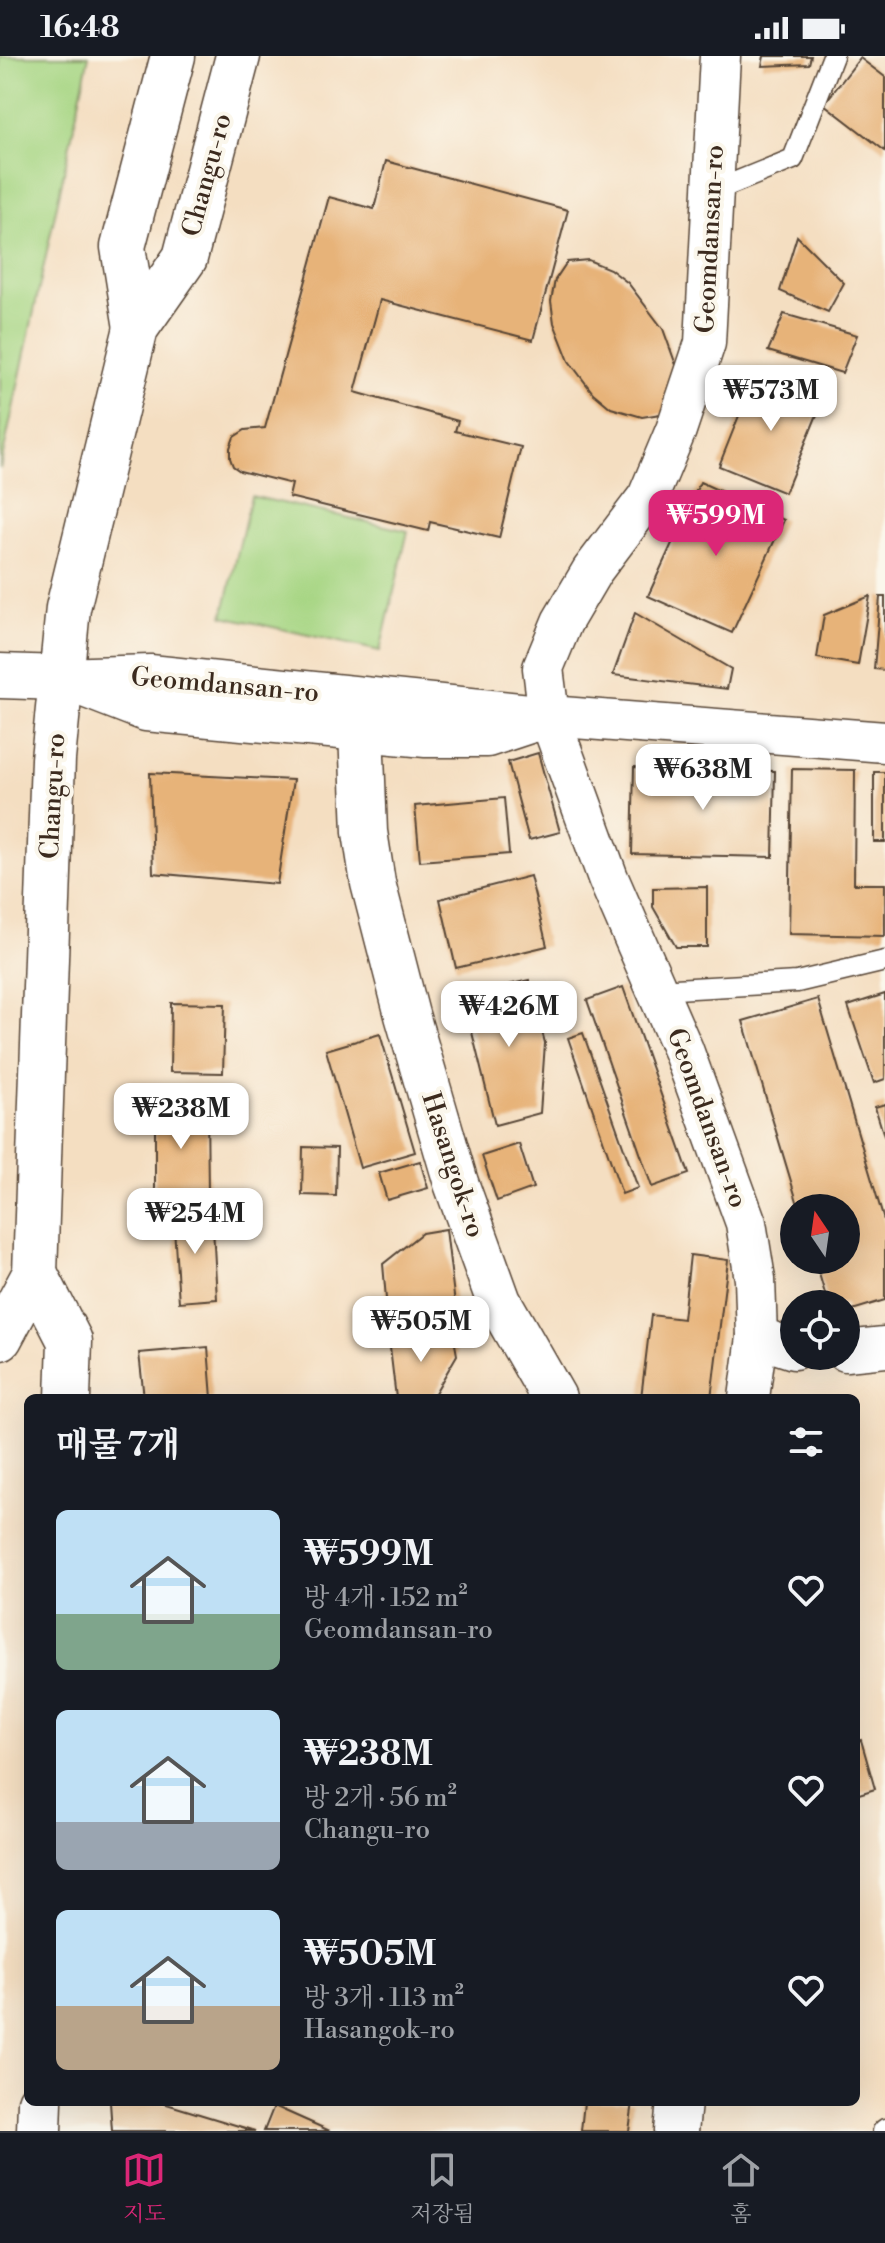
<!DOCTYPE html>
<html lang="ko">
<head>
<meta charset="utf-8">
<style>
	body { margin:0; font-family:"Libre Bodoni","Noto Serif KR",serif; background:#242831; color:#f1f3f6; height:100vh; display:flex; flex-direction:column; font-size:30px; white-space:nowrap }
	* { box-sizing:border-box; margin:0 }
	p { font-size:26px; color:#9ea1a6 }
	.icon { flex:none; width:44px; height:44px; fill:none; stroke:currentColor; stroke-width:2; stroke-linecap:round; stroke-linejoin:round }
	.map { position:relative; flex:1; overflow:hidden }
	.sheet { position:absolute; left:24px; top:1338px; width:836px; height:712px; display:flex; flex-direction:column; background:#171b24; border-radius:12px; box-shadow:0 8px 32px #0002 }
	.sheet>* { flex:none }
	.needle { width:52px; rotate:347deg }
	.controls { position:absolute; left:780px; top:1138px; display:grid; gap:16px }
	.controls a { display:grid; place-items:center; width:80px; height:80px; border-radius:50%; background:#171b24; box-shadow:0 8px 32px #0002; font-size:40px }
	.price { position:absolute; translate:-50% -68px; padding:0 18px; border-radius:16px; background:#fff; color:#222; font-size:26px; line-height:52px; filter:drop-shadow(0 2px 4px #0008) }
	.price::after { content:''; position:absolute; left:50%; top:48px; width:24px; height:18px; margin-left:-12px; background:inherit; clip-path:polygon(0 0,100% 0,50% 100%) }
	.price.selected { background:#db2777; color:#fff }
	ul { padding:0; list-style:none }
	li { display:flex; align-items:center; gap:24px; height:200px; padding:0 32px }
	li span { display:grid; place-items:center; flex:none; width:224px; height:160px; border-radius:12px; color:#555 }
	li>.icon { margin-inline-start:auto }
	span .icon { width:96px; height:96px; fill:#fffc; stroke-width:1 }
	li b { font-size:34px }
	h2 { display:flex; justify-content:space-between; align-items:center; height:96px; padding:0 32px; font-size:34px }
	.status { display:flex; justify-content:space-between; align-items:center; height:56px; padding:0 40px; background:#171b24; direction:ltr }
	.status svg { height:22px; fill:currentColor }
	.tabs { display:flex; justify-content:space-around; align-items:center; height:112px; border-top:2px solid #363941; background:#171b24; font-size:22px; color:#9ea1a6 }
	.tabs a { display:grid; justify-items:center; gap:4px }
	.tabs .selected { color:#db2777 }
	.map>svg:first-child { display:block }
	.green { fill:#a7d684; stroke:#718051; stroke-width:2 }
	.building { fill:#e7b379 }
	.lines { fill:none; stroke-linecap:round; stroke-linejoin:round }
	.lane-casing { stroke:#574536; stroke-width:23 }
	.street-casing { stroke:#574536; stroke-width:43 }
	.secondary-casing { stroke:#574536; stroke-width:47 }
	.primary-casing { stroke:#574536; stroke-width:47 }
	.lane { stroke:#fff; stroke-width:20 }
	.street { stroke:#fff; stroke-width:40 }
	.secondary { stroke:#fff; stroke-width:44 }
	.primary { stroke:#fff; stroke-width:44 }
	.labels { text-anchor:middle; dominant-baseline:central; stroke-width:8; stroke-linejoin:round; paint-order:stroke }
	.street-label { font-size:26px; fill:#3b2a1e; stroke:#fbf7ec }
</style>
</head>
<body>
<div class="status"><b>16:48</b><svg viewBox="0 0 49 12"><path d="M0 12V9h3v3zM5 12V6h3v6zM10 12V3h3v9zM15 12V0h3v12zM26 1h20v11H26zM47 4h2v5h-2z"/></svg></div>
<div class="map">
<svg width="885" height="2075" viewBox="0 0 885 2075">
	<rect width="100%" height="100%" fill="#fbf7ec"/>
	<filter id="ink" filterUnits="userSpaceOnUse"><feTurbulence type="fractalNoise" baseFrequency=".0125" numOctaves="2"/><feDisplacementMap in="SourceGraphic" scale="16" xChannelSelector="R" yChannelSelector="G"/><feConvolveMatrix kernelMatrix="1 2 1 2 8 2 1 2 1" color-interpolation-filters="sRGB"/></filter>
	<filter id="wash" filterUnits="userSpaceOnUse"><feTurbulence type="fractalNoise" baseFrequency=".006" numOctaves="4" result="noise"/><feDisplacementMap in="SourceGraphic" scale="32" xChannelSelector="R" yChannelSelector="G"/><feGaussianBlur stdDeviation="1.8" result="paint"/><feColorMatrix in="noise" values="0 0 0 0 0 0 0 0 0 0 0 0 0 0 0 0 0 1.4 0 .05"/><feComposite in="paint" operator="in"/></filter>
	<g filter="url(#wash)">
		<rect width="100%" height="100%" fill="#f4dec1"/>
		<!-- green -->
		<g class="green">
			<polygon points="0,0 89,0 0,413"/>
			<polygon points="251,440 408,475 380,595 223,560"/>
		</g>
		<g id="blocks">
			<!-- building -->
			<g class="building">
				<polygon points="764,0 811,0 809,8 762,10"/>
				<polygon points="860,2 885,21 885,95 824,48"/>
				<polygon points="386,105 568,154 533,284 380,244 355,336 458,365 455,375 521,391 499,482 430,466 428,475 289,441 292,428 240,415 233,410 230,402 230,392 234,381 245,374 265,372 329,141 374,153"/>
				<polygon points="797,180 844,227 828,256 780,235"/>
				<polygon points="588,204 610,213 628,227 663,273 676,309 677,340 666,357 642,361 611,352 593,337 569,305 554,267 551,245 555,224 567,206"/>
				<polygon points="784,258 857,279 842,317 768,295"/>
				<polygon points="756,317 823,344 785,437 719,410"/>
				<polygon points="700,426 784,464 732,577 648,540"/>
				<polygon points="870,540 858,609 817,602 824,559"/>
				<polygon points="880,541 885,541 885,614 874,613"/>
				<polygon points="635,557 731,613 727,633 613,619"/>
				<polygon points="538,697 560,776 529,784 508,706"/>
				<polygon points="634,711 775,715 773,801 632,798"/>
				<polygon points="792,713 855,714 854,828 885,828 885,880 789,878"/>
				<rect x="874" y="716" width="11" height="70"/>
				<polygon points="150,717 293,724 277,828 153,817"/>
				<polygon points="504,742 509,798 420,805 415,750"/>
				<polygon points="530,820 547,890 456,912 440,843"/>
				<polygon points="707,831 707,891 676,891 653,851 653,832"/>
				<polygon points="529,924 545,987 540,1057 495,1069 463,940"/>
				<polygon points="623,931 689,1118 652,1131 587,944"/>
				<polygon points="885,938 885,1023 874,1027 848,950"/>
				<polygon points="818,943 885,1168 885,1244 846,1256 846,1248 828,1248 815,1204 846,1204 846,1152 799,1152 743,965"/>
				<polygon points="171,947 225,948 223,1017 170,1016"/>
				<polygon points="583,977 638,1132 622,1138 568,982"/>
				<polygon points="380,978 415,1096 360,1112 326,994"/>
				<polygon points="885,1048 885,1080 884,1080 875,1051"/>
				<polygon points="207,1051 208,1138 155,1138 155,1052"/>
				<polygon points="519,1088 533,1132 497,1145 482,1100"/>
				<polygon points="303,1091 337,1092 336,1140 302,1139"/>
				<polygon points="420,1105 428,1132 387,1144 379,1117"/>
				<polygon points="212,1154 217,1243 179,1246 173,1157"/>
				<polygon points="446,1173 456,1257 388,1266 383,1208 422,1177"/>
				<polygon points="690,1199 728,1204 711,1342 641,1342 651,1259 683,1263"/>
				<polygon points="453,1277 457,1299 432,1342 396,1342 389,1283"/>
				<polygon points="208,1291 212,1342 144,1342 139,1297"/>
				<polygon points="861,1684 875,1733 856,1739 856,1685"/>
				<polygon points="110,2046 160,2046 255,2075 112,2075"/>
				<polygon points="584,2046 633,2046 629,2075 581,2075"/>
				<polygon points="274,2050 330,2075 264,2075"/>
			</g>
		</g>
	</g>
	<g filter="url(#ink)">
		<use href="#blocks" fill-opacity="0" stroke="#574536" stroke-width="2"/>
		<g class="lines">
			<defs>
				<g id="lane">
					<polyline points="714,135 793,103 833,0"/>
					<polyline points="658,934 797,926 885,905"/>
					<polyline points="883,2075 885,2073"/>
				</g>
				<g id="street">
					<polyline points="720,0 705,287 676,374 648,441 592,515 562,566 543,612 549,660 608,822 683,994 746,1167 755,1223 757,1281 749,1342"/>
					<polyline points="61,622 150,619 549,660 885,686"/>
					<polyline points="79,629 146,655 426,681 487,681 538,664"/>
					<polyline points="757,1281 794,1293"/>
					<polyline points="846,1295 885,1291"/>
				</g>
				<g id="secondary">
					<polyline points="0,620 61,622"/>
					<polyline points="361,674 365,776 373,827 407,959 456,1127 499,1246 554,1342"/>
					<polyline points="676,2075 679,2046"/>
				</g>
				<g id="primary">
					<polyline points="136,272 123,191 173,0"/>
					<polyline points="35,1217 70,1285 68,1342"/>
					<polyline points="0,1282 35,1217 53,703 68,552 136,272 185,202 238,0"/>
					<polyline points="39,2075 40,2046"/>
				</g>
			</defs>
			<!-- lane casing -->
			<use href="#lane" class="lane-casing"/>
			<!-- street casing -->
			<use href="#street" class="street-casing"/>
			<!-- secondary casing -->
			<use href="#secondary" class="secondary-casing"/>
			<!-- primary casing -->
			<use href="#primary" class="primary-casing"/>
			<!-- lane -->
			<use href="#lane" class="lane"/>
			<!-- street -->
			<use href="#street" class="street"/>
			<!-- secondary -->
			<use href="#secondary" class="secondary"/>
			<!-- primary -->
			<use href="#primary" class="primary"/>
		</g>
	</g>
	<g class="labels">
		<!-- street labels -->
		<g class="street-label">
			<text transform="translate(207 119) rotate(-75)">Changu-ro</text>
			<text transform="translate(710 183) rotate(-87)">Geomdansan-ro</text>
			<text transform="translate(225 629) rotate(5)">Geomdansan-ro</text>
			<text transform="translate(53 740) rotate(-87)">Changu-ro</text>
			<text transform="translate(707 1062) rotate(70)">Geomdansan-ro</text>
			<text transform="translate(453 1109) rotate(72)">Hasangok-ro</text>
		</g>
	</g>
</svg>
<div class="controls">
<a><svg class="needle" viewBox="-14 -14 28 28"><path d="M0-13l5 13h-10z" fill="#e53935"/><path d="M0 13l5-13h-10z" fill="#9ea1a6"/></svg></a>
<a><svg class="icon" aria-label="locate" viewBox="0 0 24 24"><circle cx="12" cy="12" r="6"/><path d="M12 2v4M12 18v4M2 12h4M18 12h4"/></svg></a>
</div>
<b class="price" style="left:771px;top:377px">₩573M</b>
<b class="price selected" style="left:716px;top:502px">₩599M</b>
<b class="price" style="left:703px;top:756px">₩638M</b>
<b class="price" style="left:509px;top:993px">₩426M</b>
<b class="price" style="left:181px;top:1095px">₩238M</b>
<b class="price" style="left:195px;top:1200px">₩254M</b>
<b class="price" style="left:421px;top:1308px">₩505M</b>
<section class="sheet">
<h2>매물 7개<svg class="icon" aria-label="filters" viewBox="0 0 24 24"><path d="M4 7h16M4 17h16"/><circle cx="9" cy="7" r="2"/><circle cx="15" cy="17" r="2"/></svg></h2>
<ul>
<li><span style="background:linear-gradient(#bfe0f5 65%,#7fa58c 0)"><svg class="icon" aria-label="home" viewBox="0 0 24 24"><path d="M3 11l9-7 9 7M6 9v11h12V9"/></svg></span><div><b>₩599M</b><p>방 4개 · 152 m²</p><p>Geomdansan-ro</p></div><svg class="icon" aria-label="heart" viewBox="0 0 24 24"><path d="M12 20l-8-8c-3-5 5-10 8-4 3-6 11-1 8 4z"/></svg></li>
<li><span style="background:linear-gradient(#bfe0f5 70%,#9aa5b1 0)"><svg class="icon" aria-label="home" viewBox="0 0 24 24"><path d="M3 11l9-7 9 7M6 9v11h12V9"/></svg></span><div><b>₩238M</b><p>방 2개 · 56 m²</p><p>Changu-ro</p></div><svg class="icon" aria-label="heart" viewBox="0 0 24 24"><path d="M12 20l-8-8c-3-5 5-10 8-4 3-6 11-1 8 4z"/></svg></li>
<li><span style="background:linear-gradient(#bfe0f5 60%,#b9a48a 0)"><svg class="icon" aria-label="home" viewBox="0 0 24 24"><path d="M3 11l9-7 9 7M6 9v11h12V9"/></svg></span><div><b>₩505M</b><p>방 3개 · 113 m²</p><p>Hasangok-ro</p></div><svg class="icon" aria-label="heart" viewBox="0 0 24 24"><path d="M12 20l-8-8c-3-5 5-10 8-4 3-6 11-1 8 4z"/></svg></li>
</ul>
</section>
</div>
<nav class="tabs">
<a class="selected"><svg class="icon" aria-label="map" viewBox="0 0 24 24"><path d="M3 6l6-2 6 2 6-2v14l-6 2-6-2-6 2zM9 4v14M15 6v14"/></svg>지도</a>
<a><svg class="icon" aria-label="saved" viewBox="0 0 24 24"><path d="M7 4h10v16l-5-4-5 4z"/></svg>저장됨</a>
<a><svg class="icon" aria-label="home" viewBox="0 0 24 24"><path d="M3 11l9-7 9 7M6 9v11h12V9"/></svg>홈</a>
</nav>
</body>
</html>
